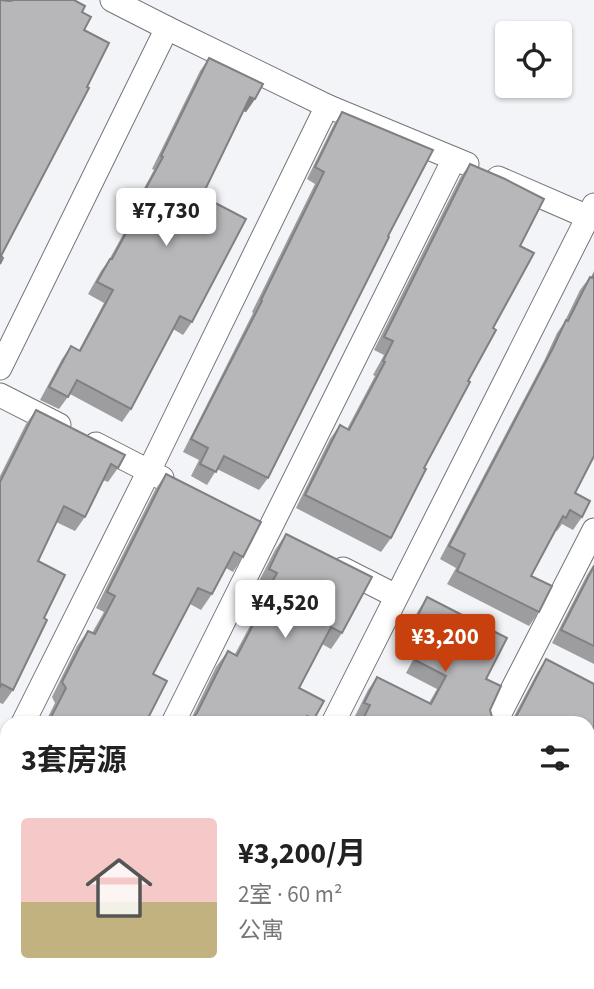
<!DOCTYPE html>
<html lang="zh">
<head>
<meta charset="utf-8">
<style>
	body { margin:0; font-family:"Source Sans 3","Noto Sans SC",sans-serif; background:#f6f6f6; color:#222; height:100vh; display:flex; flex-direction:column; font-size:26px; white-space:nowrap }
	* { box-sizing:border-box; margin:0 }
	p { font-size:23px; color:#767676 }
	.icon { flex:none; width:38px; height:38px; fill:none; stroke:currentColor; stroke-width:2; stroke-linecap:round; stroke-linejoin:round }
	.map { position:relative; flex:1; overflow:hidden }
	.drawer { position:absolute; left:0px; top:716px; width:595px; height:275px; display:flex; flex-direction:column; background:#fff; border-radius:21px 21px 0 0; box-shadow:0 2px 5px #0004 }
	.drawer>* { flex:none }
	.tools { position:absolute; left:495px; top:21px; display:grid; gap:14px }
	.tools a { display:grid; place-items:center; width:77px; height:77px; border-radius:7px; background:#fff; box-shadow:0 2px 5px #0004; font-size:35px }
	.price { position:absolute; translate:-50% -60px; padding:0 16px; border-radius:7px; background:#fff; color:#222; font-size:23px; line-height:46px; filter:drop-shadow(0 2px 4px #0008) }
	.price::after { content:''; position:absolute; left:50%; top:42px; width:21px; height:16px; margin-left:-10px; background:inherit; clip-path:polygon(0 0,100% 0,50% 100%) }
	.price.on { background:#c7400d; color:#fff }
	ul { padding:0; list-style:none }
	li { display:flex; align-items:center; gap:21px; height:175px; padding:0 21px }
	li+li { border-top:2px solid #e0e0e0 }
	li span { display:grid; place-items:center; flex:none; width:196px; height:140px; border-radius:7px; color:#555 }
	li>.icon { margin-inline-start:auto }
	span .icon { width:84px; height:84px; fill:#fffc; stroke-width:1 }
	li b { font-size:30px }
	h2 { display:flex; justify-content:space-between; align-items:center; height:84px; padding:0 21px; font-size:30px }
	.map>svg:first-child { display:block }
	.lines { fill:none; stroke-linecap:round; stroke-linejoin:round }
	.minor-casing { stroke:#747578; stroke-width:25 }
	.minor { stroke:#fff; stroke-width:23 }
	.wall { fill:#9d9da0 }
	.shaded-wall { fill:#808082 }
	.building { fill:#b7b7ba; stroke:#808082; stroke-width:2 }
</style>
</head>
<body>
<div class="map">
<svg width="594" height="989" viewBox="0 0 594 989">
	<rect width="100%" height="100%" fill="#f2f4f7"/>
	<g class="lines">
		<defs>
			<g id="minor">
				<polyline points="167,28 327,106 467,164"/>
				<polyline points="498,178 588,217"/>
				<polyline points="0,368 167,28 112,0"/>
				<polyline points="0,395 59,425"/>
				<polyline points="96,444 162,478"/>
				<polyline points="343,569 396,596"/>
				<polyline points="23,723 149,471 327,106"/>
				<polyline points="173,723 454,159"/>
				<polyline points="333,723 594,205"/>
				<polyline points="495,723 594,530"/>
				<polyline points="0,769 7,755"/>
				<polyline points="588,811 594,799"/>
				<polyline points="38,989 41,984"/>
				<polyline points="200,989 203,984"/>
				<polyline points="359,989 361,984"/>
				<polyline points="496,989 498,984"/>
			</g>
		</defs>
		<!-- minor casing -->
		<use href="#minor" class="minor-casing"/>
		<!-- minor -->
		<use href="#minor" class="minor"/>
	</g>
	<!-- wall -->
	<g class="wall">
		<polygon points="209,58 255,99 246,112 243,111 202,196 192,322 183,335 173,329 131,409 122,422 70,394 59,409 40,400 62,359 71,346 79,350 104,303 88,294 101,271 109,260 125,231 134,218 143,223 150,208 137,201 154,170 152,169 200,71"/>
		<polygon points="342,112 388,236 268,478 259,490 217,469 207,485 191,476 199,460 183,452 253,313 252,312 315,184 307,179 334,124"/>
		<polygon points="470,164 520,246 493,328 391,538 381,552 296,508 330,439 340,425 347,429 375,376 373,375 384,355 374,350 460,178"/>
		<polygon points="594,271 594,456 575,493 582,517 573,530 562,524 557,531 555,531 531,576 539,612 529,626 447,584 456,568 440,559 544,361 557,333 564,323 580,290 590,277 591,277"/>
		<polygon points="36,410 118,468 108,482 103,480 85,517 75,531 56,522 38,561 44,618 13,690 3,704 0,703 0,476 26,424"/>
		<polygon points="166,474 243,557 233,572 226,568 212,594 201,610 190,604 153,674 167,681 145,723 45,723 55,703 52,697 77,646 88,631 92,633 104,612 96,608 155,490"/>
		<polygon points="286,534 342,633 331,649 322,644 299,688 314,719 311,723 185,723 191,719 216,667 228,651 235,654 258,611 255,609 265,589 257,585 275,550"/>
		<polygon points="594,564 594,664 552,643 587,575"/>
		<polygon points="427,597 486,679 492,717 499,722 501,723 358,723 360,719 355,716 368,690 377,677 429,703 437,689 406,673 422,643 406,634 418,611"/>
		<polygon points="546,659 594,684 594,785 588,787 511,722 537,673"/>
		<polygon points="7,774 7,809 0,805 0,784"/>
		<polygon points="588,807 591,810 594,810 594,989 521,989 524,984 588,984"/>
		<polygon points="229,984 306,984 316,989 235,989 236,987"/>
		<polygon points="374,984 466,984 463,989 373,989"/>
	</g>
	<!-- shaded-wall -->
	<g class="shaded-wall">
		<polygon points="250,97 255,99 246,112 241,110"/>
		<polygon points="594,776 594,785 588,787 588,783"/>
	</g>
	<!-- building -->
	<g class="building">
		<polygon points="0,0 10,1 14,0 74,0 85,6 82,12 91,17 84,30 109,43 87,87 89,88 1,256 3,258 0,264"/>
		<polygon points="209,58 263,84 255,99 250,97 202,196 246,219 192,322 180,316 131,409 77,380 68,397 49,387 71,346 80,351 113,290 97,282 110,259 112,259 134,218 145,223 159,195 146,188 163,157 161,156"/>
		<polygon points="342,112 433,150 388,236 389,237 268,478 224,456 216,472 200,464 208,448 191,439 262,301 261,300 324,172 315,167"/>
		<polygon points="470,164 505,179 544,199 520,246 534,253 493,328 496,330 468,381 470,382 424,468 426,469 391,538 305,495 340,425 349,430 385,362 383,361 393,341 384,337"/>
		<polygon points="594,275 594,456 575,493 590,501 582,517 570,510 566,518 563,516 531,576 552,586 539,612 457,571 465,554 449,546 553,348 566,320 568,321 590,277 592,278"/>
		<polygon points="36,410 125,455 118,468 111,464 85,517 64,506 38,561 65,575 44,618 47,620 13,690 2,684 0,687 0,482"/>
		<polygon points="166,474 261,522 243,557 234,552 212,594 198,588 153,674 167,681 146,722 142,720 140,723 48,723 66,688 62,682 88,631 95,634 115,596 107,592"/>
		<polygon points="286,534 372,577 342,633 331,627 299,688 324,701 314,719 307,716 303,723 185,723 186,720 193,718 197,713 228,651 237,656 269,594 266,593 277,573 269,569"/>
		<polygon points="594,566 594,646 561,630"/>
		<polygon points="427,597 507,638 486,679 501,686 490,710 492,717 499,722 501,723 361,723 370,705 364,703 377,677 431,704 446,676 415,660 432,629 415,621"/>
		<polygon points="546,659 594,684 594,776 588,785 588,723 508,723 511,722 516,717"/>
		<polygon points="39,720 44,723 34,723 35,721"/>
		<polygon points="7,776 7,788 2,785"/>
		<polygon points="594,823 594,986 588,983 588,835"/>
		<polygon points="0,836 7,839 7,984 23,984 20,989 0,989"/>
		<polygon points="57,984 170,984 167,989 57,989 58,987 54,986"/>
		<polygon points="240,984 306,984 316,989 237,989"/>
		<polygon points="391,984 466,984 463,989 396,989 390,986"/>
		<polygon points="534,984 567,984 564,989 544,989"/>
	</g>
</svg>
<div class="tools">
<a><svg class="icon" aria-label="locate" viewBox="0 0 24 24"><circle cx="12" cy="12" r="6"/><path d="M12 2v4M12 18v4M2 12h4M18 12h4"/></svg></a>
</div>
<b class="price" style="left:166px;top:248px">¥7,730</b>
<b class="price" style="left:285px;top:640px">¥4,520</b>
<b class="price on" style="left:445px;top:674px">¥3,200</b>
<section class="drawer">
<h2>3套房源<svg class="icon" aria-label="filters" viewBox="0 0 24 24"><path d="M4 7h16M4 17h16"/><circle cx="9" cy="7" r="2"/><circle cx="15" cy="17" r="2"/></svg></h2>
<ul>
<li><span style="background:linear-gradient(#f6c9c9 60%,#c2b280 0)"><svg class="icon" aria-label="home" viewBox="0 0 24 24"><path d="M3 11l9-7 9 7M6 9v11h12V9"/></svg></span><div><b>¥3,200/月</b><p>2室 · 60 m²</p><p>公寓</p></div></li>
</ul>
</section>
</div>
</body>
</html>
